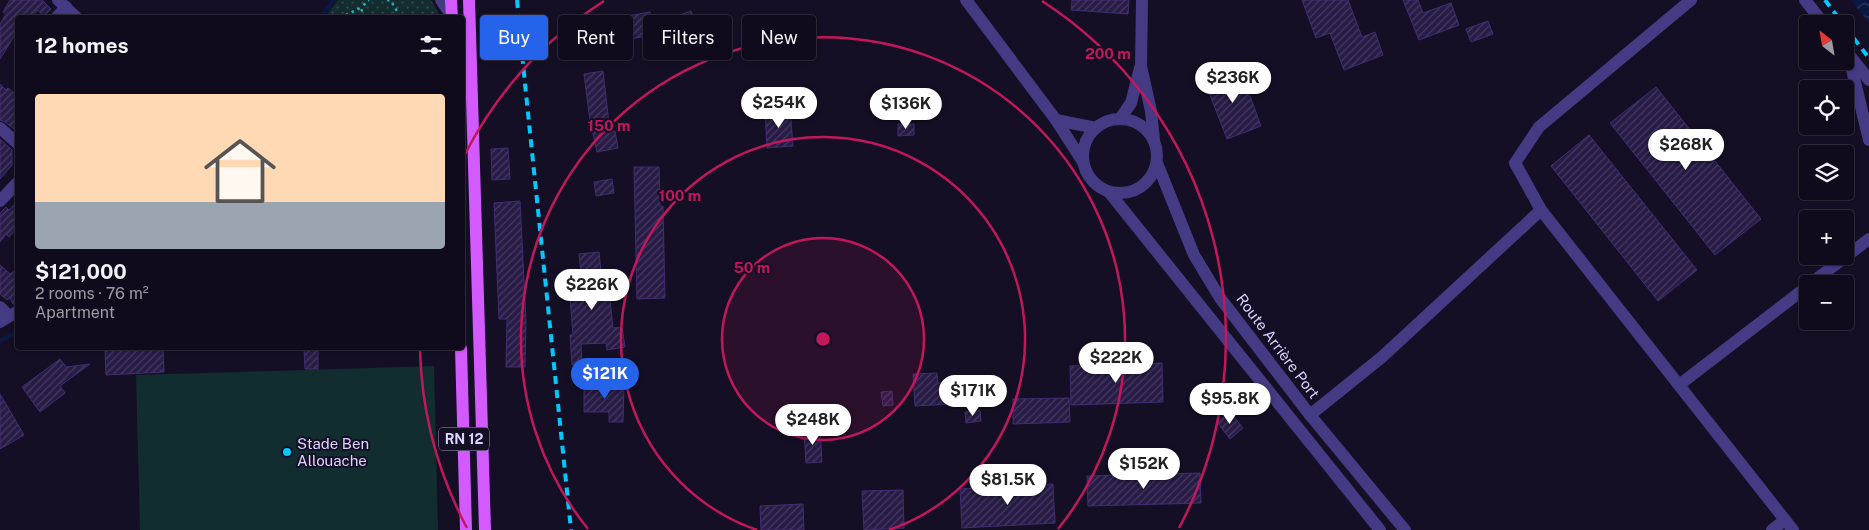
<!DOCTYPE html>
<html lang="en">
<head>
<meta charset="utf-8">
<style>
	body { margin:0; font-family:"Public Sans",sans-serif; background:#191425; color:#f1f3f6; height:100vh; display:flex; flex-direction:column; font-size:19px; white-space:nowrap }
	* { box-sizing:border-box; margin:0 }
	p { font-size:16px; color:#9c9ba3 }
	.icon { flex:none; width:28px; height:28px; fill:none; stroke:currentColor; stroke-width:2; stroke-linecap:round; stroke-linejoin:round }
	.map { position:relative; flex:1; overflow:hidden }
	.drawer { position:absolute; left:15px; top:15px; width:450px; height:335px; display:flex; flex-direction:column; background:#100b1c; border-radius:5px; box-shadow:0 1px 4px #0004,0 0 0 1px #302b3b }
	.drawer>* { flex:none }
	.banner { position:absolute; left:480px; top:15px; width:475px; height:45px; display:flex; gap:10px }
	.needle { width:32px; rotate:329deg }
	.tools { position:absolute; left:1799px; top:15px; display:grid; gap:10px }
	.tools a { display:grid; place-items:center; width:55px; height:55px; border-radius:5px; background:#100b1c; box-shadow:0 1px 4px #0004,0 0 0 1px #302b3b; font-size:25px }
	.price { position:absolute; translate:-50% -42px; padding:0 11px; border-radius:18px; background:#fff; color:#222; font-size:16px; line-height:32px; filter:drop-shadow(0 1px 2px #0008) }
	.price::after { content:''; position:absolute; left:50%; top:30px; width:15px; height:11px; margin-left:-8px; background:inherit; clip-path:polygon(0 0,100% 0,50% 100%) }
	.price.active { background:#2563eb; color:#fff }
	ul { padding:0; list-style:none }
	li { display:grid; align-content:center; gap:10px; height:265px; padding:0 20px }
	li+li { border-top:1px solid #302b3b }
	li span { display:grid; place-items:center; height:155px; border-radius:5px; color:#555 }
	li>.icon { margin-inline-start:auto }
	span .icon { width:90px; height:90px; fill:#fffc; stroke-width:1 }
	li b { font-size:21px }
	h2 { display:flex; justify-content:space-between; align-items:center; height:60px; padding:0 20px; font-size:21px }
	.tag { padding:0 18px; border-radius:5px; background:#100b1c; box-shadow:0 1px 4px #0004,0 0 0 1px #302b3b; font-size:18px; line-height:45px }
	.tag.active { background:#2563eb; color:#fff }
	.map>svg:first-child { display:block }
	.grass { fill:url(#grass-dots) }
	.park { fill:#122d2f }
	.water { fill:url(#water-waves) }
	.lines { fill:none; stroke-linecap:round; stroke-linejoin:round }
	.stream { stroke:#0a1843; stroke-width:4 }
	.building { fill:url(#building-hatch); stroke:#422d72 }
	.path { stroke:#2fb0b7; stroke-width:2.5; stroke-dasharray:2.5 4; stroke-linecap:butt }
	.minor { stroke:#453a84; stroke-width:12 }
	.major { stroke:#d35aff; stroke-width:12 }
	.rail { stroke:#00c9fe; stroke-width:4; stroke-dasharray:8 6; stroke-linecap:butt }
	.ring { fill:none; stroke:#c2185b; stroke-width:2.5 }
	.poi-dot { fill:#00c9fe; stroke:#150f25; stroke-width:2 }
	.labels { text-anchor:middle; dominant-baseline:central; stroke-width:4; stroke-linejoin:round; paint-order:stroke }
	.shield { fill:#150f25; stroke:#a198be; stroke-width:1 }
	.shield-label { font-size:14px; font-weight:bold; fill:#ddd3ff }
	.street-label { font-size:15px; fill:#ddd3ff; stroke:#150f25 }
	.poi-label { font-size:15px; fill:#ddd3ff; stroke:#150f25; text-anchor:start }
	.centre { fill:#c2185b; stroke:#150f25; stroke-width:2.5 }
	.ring-label { font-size:15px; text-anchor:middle; font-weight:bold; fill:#c2185b; stroke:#150f25; stroke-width:4; stroke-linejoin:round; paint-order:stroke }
</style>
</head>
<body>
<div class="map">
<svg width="1869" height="530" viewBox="0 0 1869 530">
	<defs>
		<pattern id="grass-dots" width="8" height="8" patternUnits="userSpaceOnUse" patternTransform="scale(1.25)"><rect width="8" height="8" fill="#122d2f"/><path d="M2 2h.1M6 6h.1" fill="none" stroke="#344b4e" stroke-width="1.8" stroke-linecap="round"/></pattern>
		<pattern id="water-waves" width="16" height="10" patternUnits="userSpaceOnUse" patternTransform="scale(1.25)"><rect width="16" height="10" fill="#0a1843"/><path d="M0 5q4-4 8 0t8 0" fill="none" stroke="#2d395f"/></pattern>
		<pattern id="building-hatch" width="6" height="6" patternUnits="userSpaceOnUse" patternTransform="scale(1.25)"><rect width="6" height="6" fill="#281b46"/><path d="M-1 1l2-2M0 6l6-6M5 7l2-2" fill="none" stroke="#473b62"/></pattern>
	</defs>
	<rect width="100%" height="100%" fill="#150f25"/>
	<!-- grass -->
	<polygon class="grass" points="338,0 431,0 441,17 325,17"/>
	<!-- park -->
	<polygon class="park" points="434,366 438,530 140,530 136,375"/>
	<!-- water -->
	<polygon class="water" points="1851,0 1869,0 1869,23"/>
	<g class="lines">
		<!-- stream -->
		<g class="stream">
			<polyline points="320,18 334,0"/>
			<polyline points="0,341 18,331"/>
		</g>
	</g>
	<!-- building -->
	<g class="building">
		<polygon points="10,0 42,0 51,9 44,16 37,10 32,18 18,18 18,30 0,59 0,24 6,14 3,12"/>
		<polygon points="1072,0 1129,0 1128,14 1071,10"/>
		<polygon points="1302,0 1348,0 1362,37 1375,32 1383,55 1344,70 1330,33 1316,38"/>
		<polygon points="1403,0 1418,0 1423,13 1451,3 1459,25 1419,40"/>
		<polygon points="691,11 703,41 681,49 669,19"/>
		<polygon points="650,12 653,29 645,30 646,36 625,40 622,17"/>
		<polygon points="1488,21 1493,34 1471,42 1466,29"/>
		<polygon points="1240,69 1261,126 1227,139 1205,82"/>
		<polygon points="603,71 610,132 615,131 618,148 597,152 592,129 591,129 584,74"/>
		<polygon points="0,84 6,90 8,88 18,96 18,132 5,122 0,120"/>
		<polygon points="1656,87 1761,219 1715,255 1610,123"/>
		<polygon points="790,109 793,146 767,148 765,111"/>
		<polygon points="898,124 914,124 914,135 898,136"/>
		<polygon points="1589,135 1697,270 1658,301 1551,166"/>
		<polygon points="0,139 12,150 12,165 0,179"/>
		<polygon points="508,148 510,179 492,180 491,149"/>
		<polygon points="634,167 659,167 660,206 663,206 665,298 637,299"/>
		<polygon points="612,179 614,193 596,196 594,182"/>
		<polygon points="18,201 18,227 9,237 6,234 0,242 0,213 6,207 9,210"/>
		<polygon points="520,201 526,321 525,367 506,367 507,319 499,319 494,203"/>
		<polygon points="599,252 604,300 610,299 613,328 622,327 625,347 607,350 606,343 581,344 582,365 572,365 570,335 573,335 569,285 582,284 579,254"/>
		<polygon points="0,265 10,274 18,269 18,303 13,304 10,298 7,300 0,294"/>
		<polygon points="105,348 163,348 164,372 106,375"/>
		<polygon points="304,348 318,348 318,369 305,369"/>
		<polygon points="60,359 66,367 90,364 60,386 65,393 40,412 22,387"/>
		<polygon points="1162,363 1163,402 1071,405 1070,366"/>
		<polygon points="937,373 938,383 972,382 974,403 915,406 913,374"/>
		<polygon points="584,382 604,382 604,385 624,385 623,422 609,422 609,412 584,412"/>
		<polygon points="892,391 893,405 883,406 881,392"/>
		<polygon points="0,394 24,435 0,449"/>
		<polygon points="1069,398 1070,422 1013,424 1013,399"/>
		<polygon points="980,411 981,421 966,423 965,412"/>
		<polygon points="1230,412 1243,428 1230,439 1217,422"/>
		<polygon points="820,429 822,462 806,463 804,431"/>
		<polygon points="1200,473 1201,503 1088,506 1087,476"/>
		<polygon points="1053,484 1055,523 962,528 960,489"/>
		<polygon points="903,490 904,528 864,530 862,491"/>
		<polygon points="803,504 804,530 761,530 760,506"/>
	</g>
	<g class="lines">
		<!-- path -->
		<g class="path">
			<polyline points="387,0 391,1 401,18"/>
			<polyline points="340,18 362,7"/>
			<path d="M362,18C360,11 363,4 369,0"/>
		</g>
		<!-- minor -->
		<g class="minor">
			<polyline points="58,0 77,18"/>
			<polyline points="441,0 452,16"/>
			<polyline points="966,0 1056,120 1083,162"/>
			<polyline points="1142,0 1141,66 1151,111 1154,140"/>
			<polyline points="1691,0 1539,127 1515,163 1541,210 1793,530"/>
			<polyline points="1805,0 1824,24"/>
			<polyline points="56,18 66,7"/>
			<polyline points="1848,53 1869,140"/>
			<polyline points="1850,56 1869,80"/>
			<polyline points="1120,119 1131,103 1140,68"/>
			<circle cx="1120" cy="156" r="37"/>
			<polyline points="1056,120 1096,128"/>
			<polyline points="0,128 18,144"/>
			<polyline points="1157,163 1194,255 1220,298 1310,415 1405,530"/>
			<polyline points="1109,192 1380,530"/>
			<polyline points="0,201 18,182"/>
			<polyline points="1810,284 1869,239"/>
			<polyline points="0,307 9,316"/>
			<polyline points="0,322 18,311"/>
			<polyline points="1679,385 1808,286"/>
			<polyline points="1310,415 1382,357 1541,210"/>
			<polyline points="1772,530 1785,520"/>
		</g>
		<!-- major -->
		<g class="major">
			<polyline points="451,0 452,18"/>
			<polyline points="469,0 485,530"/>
			<polyline points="461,348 466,530"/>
		</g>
		<!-- rail -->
		<g class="rail">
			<polyline points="517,0 525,84 571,530"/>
			<polyline points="1825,0 1843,24"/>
			<polyline points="1845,27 1869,58"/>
		</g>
	</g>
	<!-- distance rings -->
	<circle cx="823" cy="339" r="101" fill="#c2185b" fill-opacity=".12"/>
	<g class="ring">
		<circle cx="823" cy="339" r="101"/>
		<path d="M757 530A202 202 0 1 1 889 530"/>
		<path d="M588 529A302 302 0 1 1 1058 529"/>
		<path d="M467 528A403 403 0 0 1 420 350M464 156A403 403 0 0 1 604 1M1042 1A403 403 0 0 1 1179 528"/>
	</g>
	<!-- markers -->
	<circle class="poi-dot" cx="287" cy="452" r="5"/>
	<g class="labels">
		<!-- shield labels -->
		<rect class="shield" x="439" y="427.5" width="50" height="23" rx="4"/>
		<g class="shield-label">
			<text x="464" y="439">RN 12</text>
		</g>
		<!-- street labels -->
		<g class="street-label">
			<text transform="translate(1278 346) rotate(53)">Route Arrière Port</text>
		</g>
		<!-- poi labels -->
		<g class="poi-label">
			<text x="297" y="443">Stade Ben<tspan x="297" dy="17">Allouache</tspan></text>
		</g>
	</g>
	<circle cx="823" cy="339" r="8" class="centre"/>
	<g class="ring-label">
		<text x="1108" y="59">200 m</text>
		<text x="609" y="131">150 m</text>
		<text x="680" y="201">100 m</text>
		<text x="752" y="273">50 m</text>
	</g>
</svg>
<div class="tools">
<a><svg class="needle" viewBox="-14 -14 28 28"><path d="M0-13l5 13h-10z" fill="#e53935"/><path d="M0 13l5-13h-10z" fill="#9c9ba3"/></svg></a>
<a><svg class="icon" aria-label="locate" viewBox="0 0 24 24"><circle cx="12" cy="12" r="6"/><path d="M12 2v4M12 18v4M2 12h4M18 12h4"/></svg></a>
<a><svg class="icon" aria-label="layers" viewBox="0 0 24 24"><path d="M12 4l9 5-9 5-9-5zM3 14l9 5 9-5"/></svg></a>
<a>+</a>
<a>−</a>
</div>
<b class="price" style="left:1233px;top:104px">$236K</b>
<b class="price" style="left:779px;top:129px">$254K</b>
<b class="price" style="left:906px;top:130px">$136K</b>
<b class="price" style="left:1686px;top:171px">$268K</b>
<b class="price" style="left:592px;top:311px">$226K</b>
<b class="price" style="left:1116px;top:384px">$222K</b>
<b class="price active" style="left:605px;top:400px">$121K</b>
<b class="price" style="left:973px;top:417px">$171K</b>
<b class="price" style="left:1230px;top:425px">$95.8K</b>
<b class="price" style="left:813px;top:446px">$248K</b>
<b class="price" style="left:1144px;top:490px">$152K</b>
<b class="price" style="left:1008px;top:506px">$81.5K</b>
<div class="banner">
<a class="tag active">Buy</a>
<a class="tag">Rent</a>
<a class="tag">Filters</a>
<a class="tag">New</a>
</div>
<section class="drawer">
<h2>12 homes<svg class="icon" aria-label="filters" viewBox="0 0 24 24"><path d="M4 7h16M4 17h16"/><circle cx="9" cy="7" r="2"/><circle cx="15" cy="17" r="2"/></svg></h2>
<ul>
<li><span style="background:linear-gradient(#ffd9b3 70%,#9aa5b1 0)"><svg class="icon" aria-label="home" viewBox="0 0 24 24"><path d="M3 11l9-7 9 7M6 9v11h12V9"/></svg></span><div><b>$121,000</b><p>2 rooms · 76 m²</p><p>Apartment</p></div></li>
</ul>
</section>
</div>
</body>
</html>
